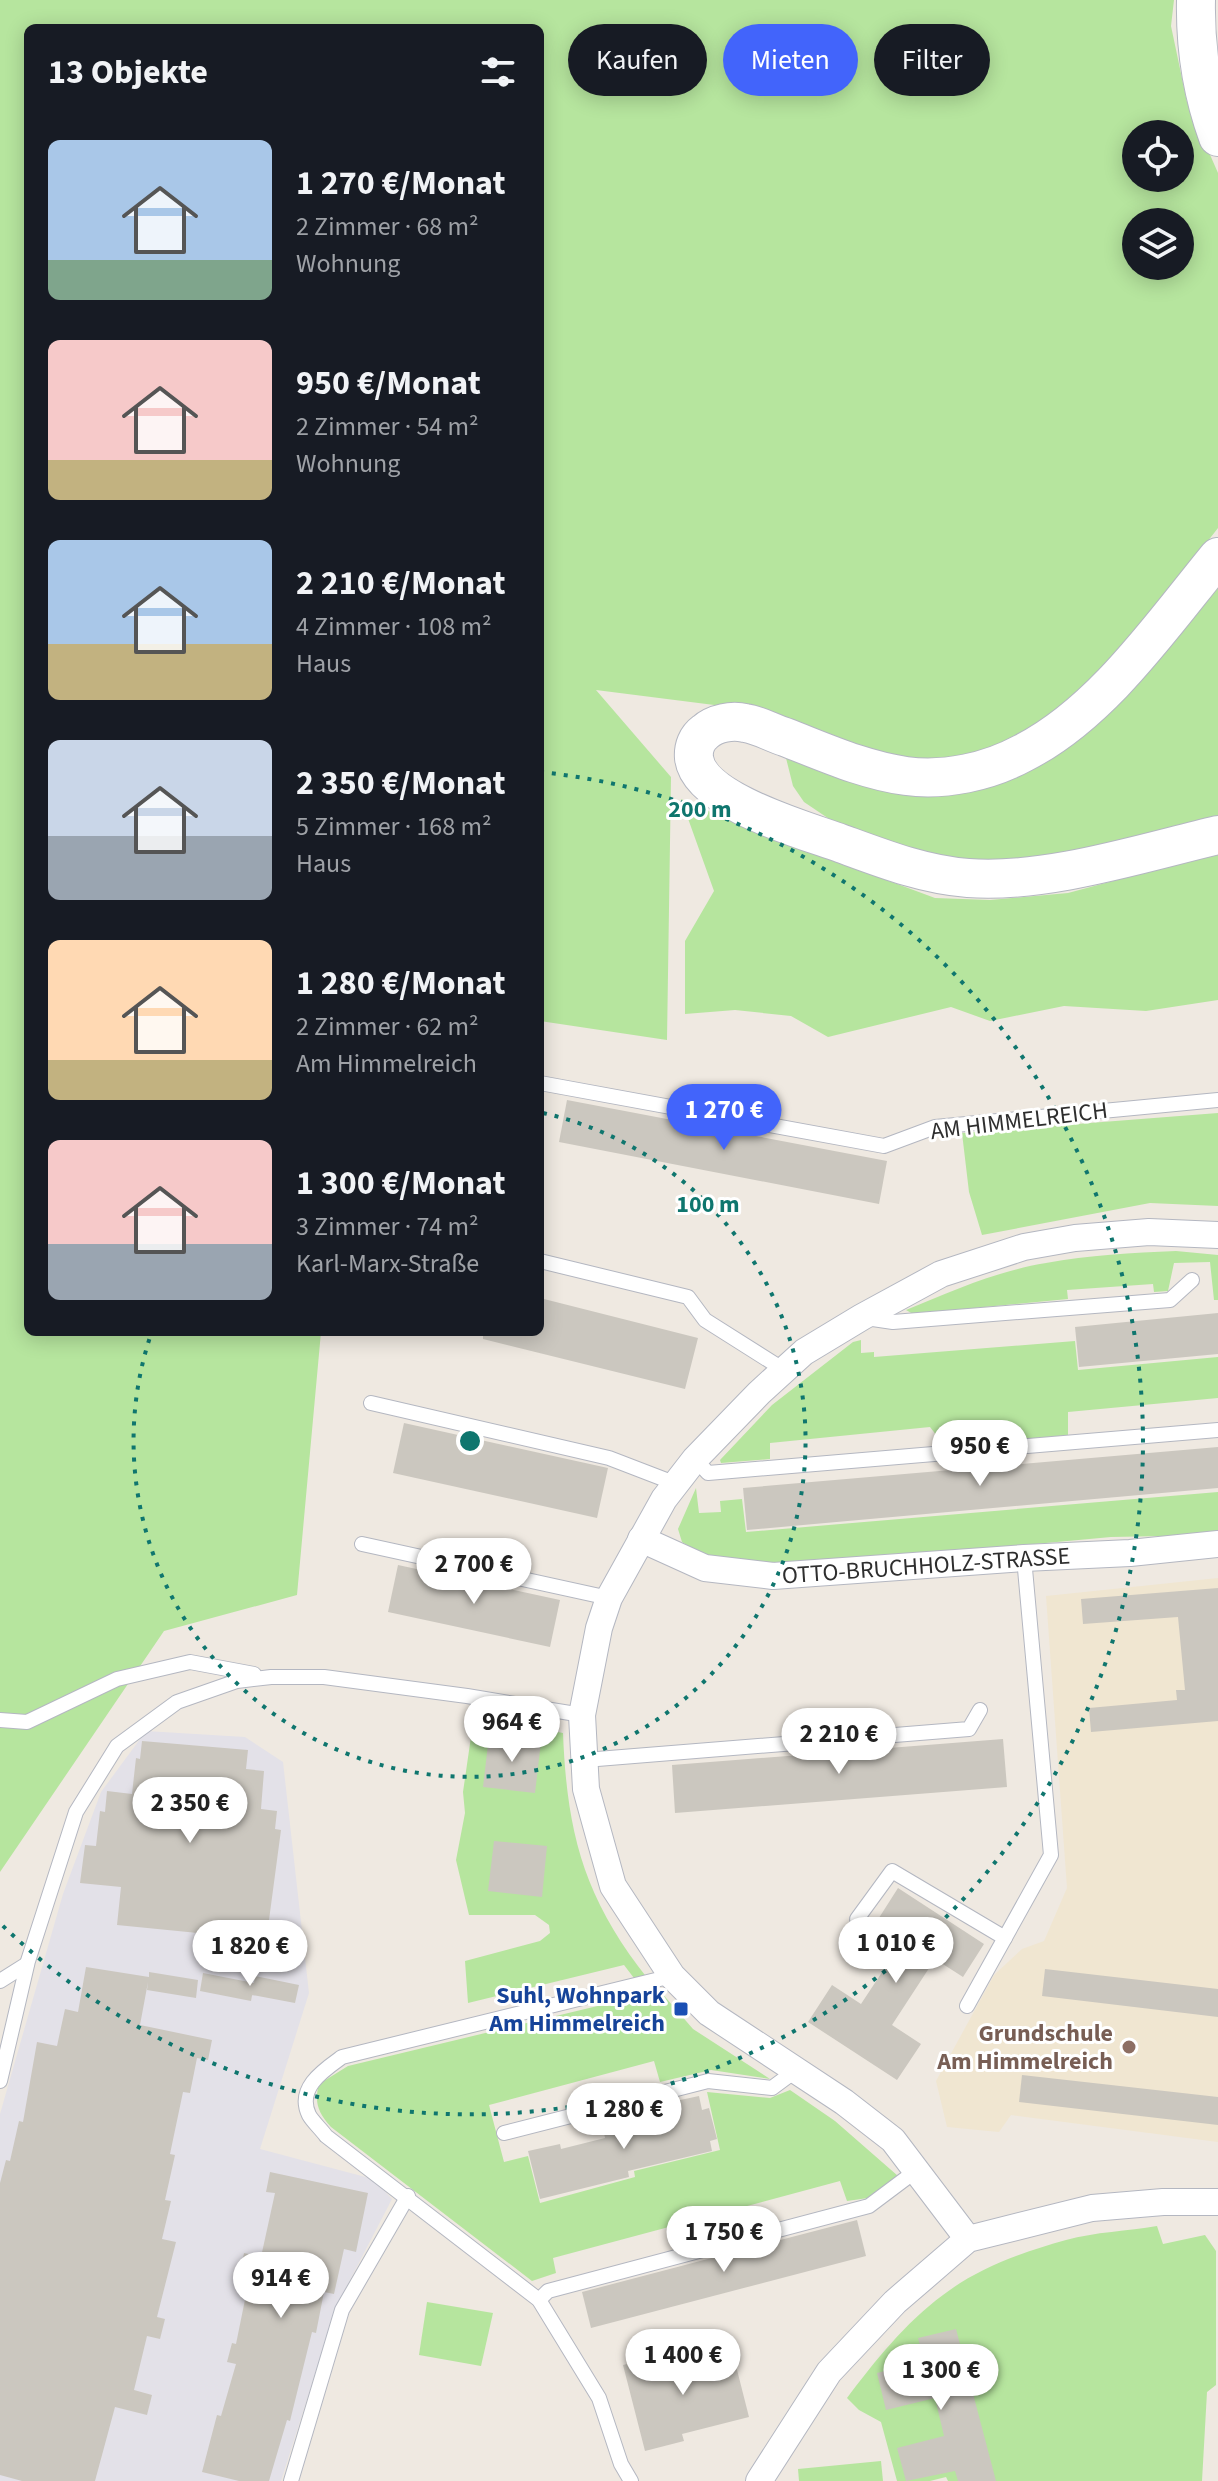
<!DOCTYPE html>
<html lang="de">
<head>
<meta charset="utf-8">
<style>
	body { margin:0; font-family:"Source Sans 3",sans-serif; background:#20242c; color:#f1f3f6; height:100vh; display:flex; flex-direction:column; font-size:30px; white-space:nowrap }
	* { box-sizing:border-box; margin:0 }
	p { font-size:26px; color:#9ea1a6 }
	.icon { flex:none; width:44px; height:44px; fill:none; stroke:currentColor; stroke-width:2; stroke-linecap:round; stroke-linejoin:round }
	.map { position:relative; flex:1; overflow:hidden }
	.side { position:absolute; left:24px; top:24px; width:520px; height:1312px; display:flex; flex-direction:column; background:#171b24; border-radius:12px; box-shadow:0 4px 20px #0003 }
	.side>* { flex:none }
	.hud { position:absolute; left:568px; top:24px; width:530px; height:72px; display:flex; gap:16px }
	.fabs { position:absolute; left:1122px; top:120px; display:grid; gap:16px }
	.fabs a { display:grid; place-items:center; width:72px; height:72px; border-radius:50%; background:#171b24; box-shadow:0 4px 20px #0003; font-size:40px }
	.price { position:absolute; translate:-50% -68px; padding:0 18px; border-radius:28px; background:#fff; color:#222; font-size:26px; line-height:52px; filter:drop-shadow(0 2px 4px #0008) }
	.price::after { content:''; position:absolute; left:50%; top:48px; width:24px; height:18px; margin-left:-12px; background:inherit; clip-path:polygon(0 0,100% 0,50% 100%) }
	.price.selected { background:#4264fb; color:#fff }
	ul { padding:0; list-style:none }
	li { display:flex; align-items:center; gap:24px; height:200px; padding:0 24px }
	li span { display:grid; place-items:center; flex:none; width:224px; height:160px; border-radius:12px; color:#555 }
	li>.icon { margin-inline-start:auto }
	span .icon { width:96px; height:96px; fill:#fffc; stroke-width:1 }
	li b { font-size:34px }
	h2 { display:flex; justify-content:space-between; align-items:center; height:96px; padding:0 24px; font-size:34px }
	.tag { padding:0 28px; border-radius:36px; background:#171b24; box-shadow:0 4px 20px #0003; font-size:28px; line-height:72px }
	.tag.selected { background:#4264fb; color:#fff }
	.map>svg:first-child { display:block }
	.industrial { fill:#e3e1e8 }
	.education { fill:#f0e6d1 }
	.green { fill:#b6e59e; fill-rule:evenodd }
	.building { fill:#cbc7bf }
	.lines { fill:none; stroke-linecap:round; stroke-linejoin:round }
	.service-casing { stroke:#b4b7c1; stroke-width:16 }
	.minor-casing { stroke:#b4b7c1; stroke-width:28 }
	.secondary-casing { stroke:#b4b7c1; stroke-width:40 }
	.service { stroke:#fff; stroke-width:14 }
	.minor { stroke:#fff; stroke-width:26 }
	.secondary { stroke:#fff; stroke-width:38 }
	.ring { fill:none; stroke:#0f766e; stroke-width:4; stroke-dasharray:4 8 }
	.transit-dot { fill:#1a4fb4; stroke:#fff; stroke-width:3 }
	.education-dot { fill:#8d6e63; stroke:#fff; stroke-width:3 }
	.labels { text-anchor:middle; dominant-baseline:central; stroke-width:6; stroke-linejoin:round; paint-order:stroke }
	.street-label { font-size:24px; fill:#2e2e2e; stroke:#fff }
	.transit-label { font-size:24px; font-weight:bold; fill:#164399; stroke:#fff; text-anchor:end }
	.education-label { font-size:24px; font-weight:bold; fill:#785e54; stroke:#fff; text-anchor:end }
	.centre { fill:#0f766e; stroke:#fff; stroke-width:4 }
	.ring-label { font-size:24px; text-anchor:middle; font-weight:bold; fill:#0f766e; stroke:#fff; stroke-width:6; stroke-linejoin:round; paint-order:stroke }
</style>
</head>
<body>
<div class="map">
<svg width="1218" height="2481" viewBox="0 0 1218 2481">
	<rect width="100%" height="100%" fill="#efe9e1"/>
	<!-- industrial -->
	<polygon class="industrial" points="146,1731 245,1737 283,1762 309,1993 260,2149 373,2179 392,2199 337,2305 281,2481 0,2481 0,2114 63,1894 101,1792"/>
	<!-- education -->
	<polygon class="education" points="1218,1578 1218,2142 1011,2115 999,2132 947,2127 936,2081 994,1975 1022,1949 1044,1941 1067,1888 1046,1596"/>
	<!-- green -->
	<g class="green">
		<path d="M0,0H1174L1171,26L1187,102L1218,173V528L1121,652L1096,679L1018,742L962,760L887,757L730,707L596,690L671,777L667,1040L540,1021V28H28V1332H321L297,1595L164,1631L0,1872ZM1136,134H1180V178H1136ZM1136,222H1180V266H1136Z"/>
		<polygon points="1218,583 1218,820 1067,854 991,863 938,859 853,835 804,802 793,786 785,754 967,790"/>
		<polygon points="681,799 752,830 935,898 990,900 1068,893 1218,853 1218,1000 1146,1011 1064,1006 990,1021 951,1007 828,1037 791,1016 735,1010 685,1014 685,941 714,891"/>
		<polygon points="1218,1113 1218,1206 1150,1203 982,1235 969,1192 962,1133"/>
		<path d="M1176,1251L1218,1255V1300H1214L1210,1262L1174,1263L1168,1291L1154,1292L1153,1284L1067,1290L1068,1299L913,1314L906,1310C952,1291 997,1271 1046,1263C1089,1255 1132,1253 1176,1251Z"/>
		<polygon points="861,1340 861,1353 874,1352 874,1357 1075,1341 1078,1370 1218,1357 1218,1398 1068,1412 1068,1436 944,1445 930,1427 770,1443 770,1459 721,1463 720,1460 772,1405 853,1342"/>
		<polygon points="696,1488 699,1513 721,1512 720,1501 742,1499 746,1532 1218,1492 1218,1535 1111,1537 781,1567 718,1559 697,1552 682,1542 678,1529"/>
		<path d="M474,1716L563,1733C567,1834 584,1898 648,1979L637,1982L624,1965L468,2003L465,1961L540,1941L550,1933L549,1925L535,1915H469L456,1860L465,1813L463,1792Z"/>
		<path d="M660,1991L693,2029L770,2079L711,2070L660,2082L654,2061L489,2105L504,2162L528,2156L540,2203L635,2177L634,2171L720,2150L707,2092L770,2098L790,2090L835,2121L898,2176L875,2197L847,2201L840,2181L553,2258L556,2273L532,2281L331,2127C318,2113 314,2102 319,2084L348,2066Z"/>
		<path d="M1157,2226L1163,2244L1205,2235L1216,2251V2385L1207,2392L1202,2481H948L946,2477L930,2481H897L881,2422L859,2410L847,2398C875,2361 905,2323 943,2295C978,2268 1023,2252 1066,2240C1095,2232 1128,2231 1157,2226Z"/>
		<polygon points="427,2302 493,2313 481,2366 419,2355"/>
		<polygon points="881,2461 883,2481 799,2481 798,2469"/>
	</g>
	<!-- building -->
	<g class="building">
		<polygon points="567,1100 887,1161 879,1204 559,1142"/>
		<polygon points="540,1298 698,1338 685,1389 483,1339 483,1332 540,1332"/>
		<polygon points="1218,1313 1218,1354 1079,1367 1075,1327"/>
		<polygon points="404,1423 608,1468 597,1518 393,1473"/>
		<polygon points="1218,1447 1218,1488 747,1530 743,1488"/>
		<polygon points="398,1565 560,1600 550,1647 388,1612"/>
		<polygon points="1218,1588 1218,1721 1091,1732 1089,1708 1177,1700 1176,1690 1185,1690 1178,1617 1083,1624 1081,1599"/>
		<polygon points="489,1736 541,1742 535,1793 483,1787"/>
		<polygon points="1003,1739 1007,1787 675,1813 672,1765"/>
		<polygon points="142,1741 248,1750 246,1769 264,1771 261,1809 277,1811 275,1829 281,1830 269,1920 280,1921 278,1941 117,1925 121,1887 80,1883 85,1845 96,1846 100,1811 105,1812 107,1791 132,1794 136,1758 140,1759"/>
		<polygon points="494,1841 547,1846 542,1897 488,1891"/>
		<polygon points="898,1888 984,1944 963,1977 935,1959 892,2025 921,2044 897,2080 808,2022 832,1985 861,2004 904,1939 877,1921"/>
		<polygon points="86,1967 149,1977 149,1972 198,1980 196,1998 147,1990 148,1982 140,2025 212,2040 208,2060 197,2058 190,2093 183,2092 170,2154 175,2155 165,2200 171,2201 162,2239 176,2242 157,2317 165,2319 160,2339 147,2336 134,2390 152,2395 147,2415 115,2407 95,2481 22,2481 0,2475 0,2183 6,2160 10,2161 19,2121 23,2122 37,2042 57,2046 65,2009 78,2012"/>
		<polygon points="1045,1969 1218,1989 1218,2017 1042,1996"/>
		<polygon points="203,1973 254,1983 255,1976 299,1985 295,2003 252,1995 253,1990 251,2001 200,1991"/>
		<polygon points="1022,2075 1218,2097 1218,2125 1019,2102"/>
		<polygon points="699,2096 702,2110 709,2108 717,2139 710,2141 712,2151 628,2171 629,2177 540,2199 528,2151 560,2144 561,2149 605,2138 603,2128 629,2122 631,2130 675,2119 671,2102"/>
		<polygon points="270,2172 368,2193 356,2252 344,2249 334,2294 324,2292 316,2333 312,2332 290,2421 287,2420 269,2481 239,2481 202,2472 217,2415 221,2416 236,2364 227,2362 232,2343 236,2344 250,2275 240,2273 244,2253 261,2257 275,2193 266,2192"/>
		<polygon points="857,2220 866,2256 591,2328 582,2292"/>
		<polygon points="956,2329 996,2481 958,2481 955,2471 906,2481 897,2448 944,2436 935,2398 886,2410 877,2373 924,2361 918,2338"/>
		<polygon points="671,2353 676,2369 733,2354 749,2417 682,2434 684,2441 645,2451 623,2365"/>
	</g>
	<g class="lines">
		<defs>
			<g id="service">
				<polyline points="540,1083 884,1146 935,1127 1218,1100"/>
				<polyline points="540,1261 688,1297 705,1320 784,1370"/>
				<polyline points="866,1318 893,1322 1170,1300 1192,1280"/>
				<polyline points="371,1403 609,1458 674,1483"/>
				<polyline points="695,1459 708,1473 1218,1430"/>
				<polyline points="362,1544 609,1598"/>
				<polyline points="0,1720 27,1722 117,1679 190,1662 254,1674"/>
				<polyline points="585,1760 969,1729 980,1710"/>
				<polyline points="857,1919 892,1871 1005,1938"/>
				<polyline points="0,1981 27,1964"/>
				<polyline points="967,2006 1051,1855 1024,1558"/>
				<polyline points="0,2081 28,1961 76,1812 117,1746 177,1702 237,1681 271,1677 324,1677 467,1696 582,1715"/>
				<polyline points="504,2133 708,2081 772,2088 795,2071"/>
				<polyline points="539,2300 548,2291 869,2206 917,2170"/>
				<polyline points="291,2481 342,2310 408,2196"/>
				<path d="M631,2481L621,2464L599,2398L539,2300L326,2136C321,2129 313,2122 309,2115C296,2088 324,2070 342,2057L672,1976"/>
			</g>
			<g id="minor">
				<polyline points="641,1539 705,1568 773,1576 1024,1558 1130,1553 1218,1544"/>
				<polyline points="968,2239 893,2140 844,2102 709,2013 672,1976 613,1886 586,1789 582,1715 599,1628 609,1598 664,1499 695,1459 759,1393 804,1352 862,1317 941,1274 1024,1247 1075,1238 1149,1232 1218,1235"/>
				<polyline points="759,2481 829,2372 895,2302 968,2239 1092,2208 1163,2202 1218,2202"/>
			</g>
			<g id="secondary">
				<path d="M1196,0C1195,47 1202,93 1218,137"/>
				<path d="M1218,557C1162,625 1102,713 1023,753C988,772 945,781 906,776C863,770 824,752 785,737C772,733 759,725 745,723C732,720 715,723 705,732C697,738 693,747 694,758C699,801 804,830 840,843C881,858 924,875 968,878C1046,884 1142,853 1218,835"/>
			</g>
		</defs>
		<!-- service casing -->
		<use href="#service" class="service-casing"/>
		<!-- minor casing -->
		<use href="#minor" class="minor-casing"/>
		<!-- secondary casing -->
		<use href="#secondary" class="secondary-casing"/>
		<!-- service -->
		<use href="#service" class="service"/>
		<!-- minor -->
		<use href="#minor" class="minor"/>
		<!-- secondary -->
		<use href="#secondary" class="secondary"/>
	</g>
	<!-- distance rings -->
	<g class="ring">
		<path d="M543 1113A336 336 0 1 1 151 1334"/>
		<path d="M540 772A673 673 0 1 1 2 1925"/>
	</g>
	<!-- markers -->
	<rect class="transit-dot" x="673" y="2001" width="16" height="16" rx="4"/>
	<circle class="education-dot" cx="1129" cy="2047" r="8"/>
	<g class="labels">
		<!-- street labels -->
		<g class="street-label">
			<text transform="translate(1019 1121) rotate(-7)">AM HIMMELREICH</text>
			<text transform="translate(926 1566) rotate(-4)">OTTO-BRUCHHOLZ-STRASSE</text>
		</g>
		<!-- transit labels -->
		<g class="transit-label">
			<text x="665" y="1995">Suhl, Wohnpark<tspan x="665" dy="28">Am Himmelreich</tspan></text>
		</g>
		<!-- education labels -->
		<g class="education-label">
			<text x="1113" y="2033">Grundschule<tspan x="1113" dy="28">Am Himmelreich</tspan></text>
		</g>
	</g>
	<circle cx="470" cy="1441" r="12" class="centre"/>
	<g class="ring-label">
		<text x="700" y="817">200 m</text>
		<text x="708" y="1212">100 m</text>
	</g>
</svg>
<div class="fabs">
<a><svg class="icon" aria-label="locate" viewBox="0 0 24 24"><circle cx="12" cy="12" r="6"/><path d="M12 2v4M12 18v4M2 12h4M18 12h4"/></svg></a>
<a><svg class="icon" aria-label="layers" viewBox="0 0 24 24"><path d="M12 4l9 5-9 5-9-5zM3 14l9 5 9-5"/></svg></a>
</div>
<b class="price selected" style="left:724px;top:1152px">1 270 €</b>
<b class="price" style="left:980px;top:1488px">950 €</b>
<b class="price" style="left:474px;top:1606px">2 700 €</b>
<b class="price" style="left:512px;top:1764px">964 €</b>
<b class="price" style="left:839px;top:1776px">2 210 €</b>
<b class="price" style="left:190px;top:1845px">2 350 €</b>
<b class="price" style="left:896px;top:1985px">1 010 €</b>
<b class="price" style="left:250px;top:1988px">1 820 €</b>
<b class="price" style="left:624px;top:2151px">1 280 €</b>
<b class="price" style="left:724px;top:2274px">1 750 €</b>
<b class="price" style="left:281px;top:2320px">914 €</b>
<b class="price" style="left:683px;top:2397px">1 400 €</b>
<b class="price" style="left:941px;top:2412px">1 300 €</b>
<div class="hud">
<a class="tag">Kaufen</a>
<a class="tag selected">Mieten</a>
<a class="tag">Filter</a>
</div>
<section class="side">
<h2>13 Objekte<svg class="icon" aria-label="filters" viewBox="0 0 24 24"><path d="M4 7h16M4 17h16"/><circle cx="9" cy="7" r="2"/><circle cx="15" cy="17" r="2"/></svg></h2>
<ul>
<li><span style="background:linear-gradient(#a9c7e8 75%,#7fa58c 0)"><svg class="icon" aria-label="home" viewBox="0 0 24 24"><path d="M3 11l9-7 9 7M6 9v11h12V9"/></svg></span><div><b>1 270 €/Monat</b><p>2 Zimmer · 68 m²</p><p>Wohnung</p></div></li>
<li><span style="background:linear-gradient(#f6c9c9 75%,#c2b280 0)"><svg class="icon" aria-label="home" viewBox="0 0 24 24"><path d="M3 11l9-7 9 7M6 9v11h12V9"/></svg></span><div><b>950 €/Monat</b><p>2 Zimmer · 54 m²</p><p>Wohnung</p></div></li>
<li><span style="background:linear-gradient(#a9c7e8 65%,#c2b280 0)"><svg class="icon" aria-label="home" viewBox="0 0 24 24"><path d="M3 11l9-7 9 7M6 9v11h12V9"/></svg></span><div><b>2 210 €/Monat</b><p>4 Zimmer · 108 m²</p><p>Haus</p></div></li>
<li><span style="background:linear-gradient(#c9d6e8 60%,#9aa5b1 0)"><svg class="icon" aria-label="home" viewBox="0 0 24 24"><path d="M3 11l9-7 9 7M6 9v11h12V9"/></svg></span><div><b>2 350 €/Monat</b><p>5 Zimmer · 168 m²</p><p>Haus</p></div></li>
<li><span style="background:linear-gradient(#ffd9b3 75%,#c2b280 0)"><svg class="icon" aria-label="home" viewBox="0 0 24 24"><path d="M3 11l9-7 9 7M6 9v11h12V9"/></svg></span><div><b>1 280 €/Monat</b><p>2 Zimmer · 62 m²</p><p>Am Himmelreich</p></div></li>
<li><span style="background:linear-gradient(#f6c9c9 65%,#9aa5b1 0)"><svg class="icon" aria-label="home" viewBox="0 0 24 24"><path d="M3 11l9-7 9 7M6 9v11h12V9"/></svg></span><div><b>1 300 €/Monat</b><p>3 Zimmer · 74 m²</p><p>Karl-Marx-Straße</p></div></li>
</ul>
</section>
</div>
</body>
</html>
